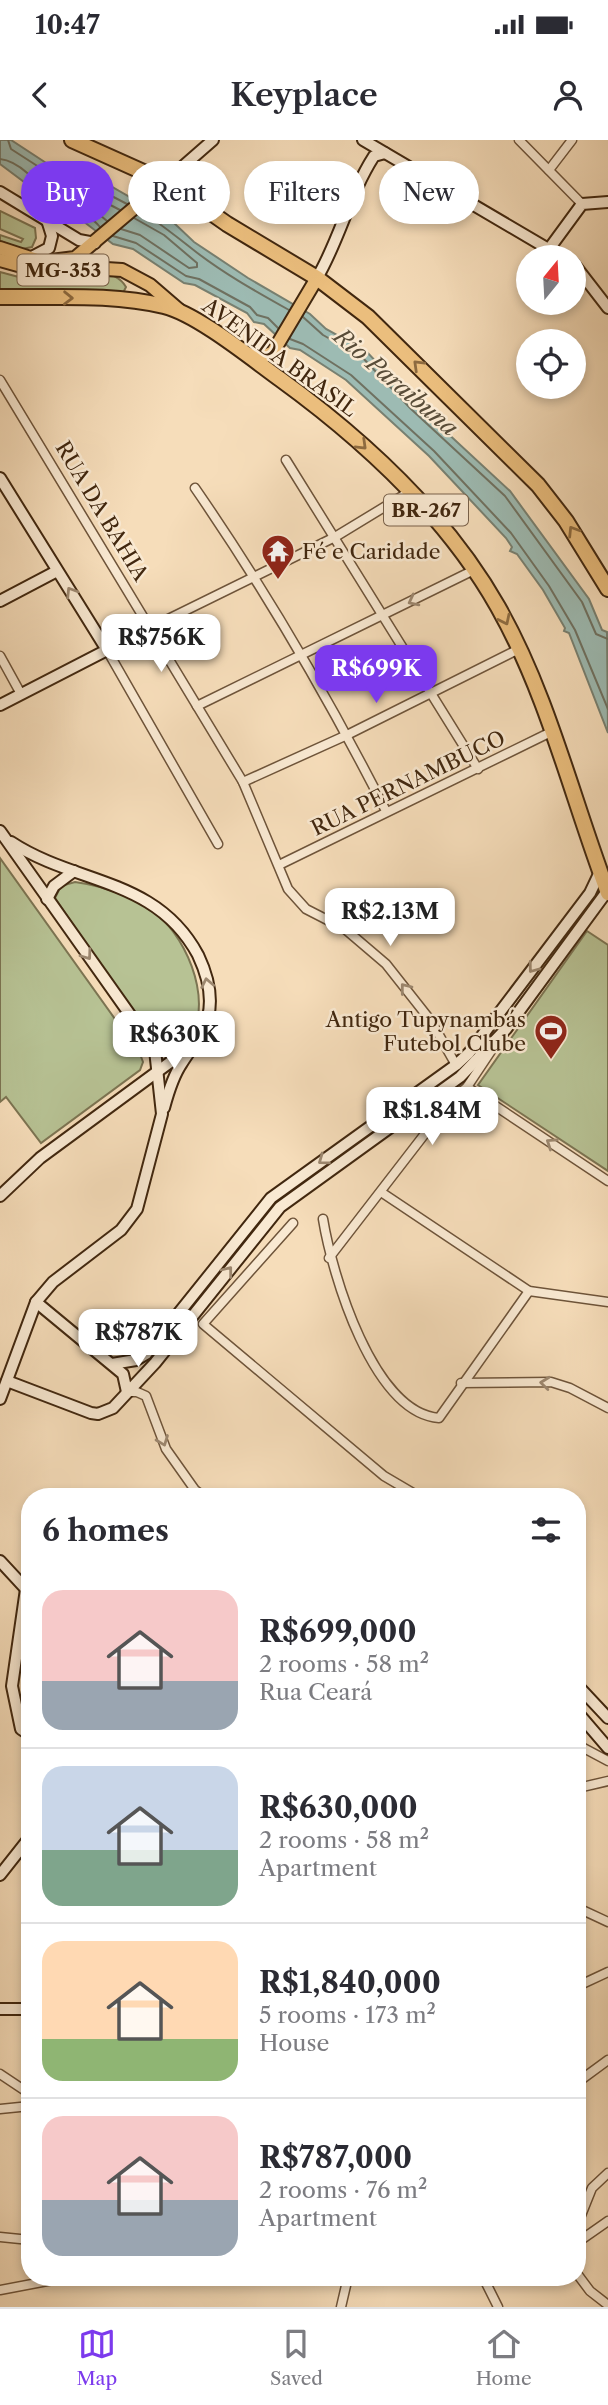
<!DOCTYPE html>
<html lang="en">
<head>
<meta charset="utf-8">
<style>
	body { margin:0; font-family:"Libre Caslon Text",serif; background:#f2f2f3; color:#2b2b33; height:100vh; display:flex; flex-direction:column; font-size:26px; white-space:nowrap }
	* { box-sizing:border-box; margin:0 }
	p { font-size:23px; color:#7c7c81 }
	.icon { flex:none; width:38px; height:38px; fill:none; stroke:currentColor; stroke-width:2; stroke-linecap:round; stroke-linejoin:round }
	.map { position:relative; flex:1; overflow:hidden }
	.panel { position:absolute; left:21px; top:1348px; width:565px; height:798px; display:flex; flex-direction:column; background:#fff; border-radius:28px; box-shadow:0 4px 10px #0003 }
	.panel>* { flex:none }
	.guide { position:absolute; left:21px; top:21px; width:567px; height:63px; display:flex; gap:14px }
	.needle { width:46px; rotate:18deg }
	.controls { position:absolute; left:516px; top:105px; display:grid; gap:14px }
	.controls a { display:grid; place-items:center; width:70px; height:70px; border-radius:50%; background:#fff; box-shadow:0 4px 10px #0003; font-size:35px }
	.price { position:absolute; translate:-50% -60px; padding:0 16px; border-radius:14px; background:#fff; color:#222; font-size:23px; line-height:46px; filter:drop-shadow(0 2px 4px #0008) }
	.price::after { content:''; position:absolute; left:50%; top:42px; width:21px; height:16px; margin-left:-10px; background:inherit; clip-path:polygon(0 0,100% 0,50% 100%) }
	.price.selected { background:#7c3aed; color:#fff }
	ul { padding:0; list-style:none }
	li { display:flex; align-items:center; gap:21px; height:175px; padding:0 21px }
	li+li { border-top:2px solid #e1e1e2 }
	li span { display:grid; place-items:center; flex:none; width:196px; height:140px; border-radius:21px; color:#555 }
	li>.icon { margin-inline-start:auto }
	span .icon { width:84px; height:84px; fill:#fffc; stroke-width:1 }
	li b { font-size:30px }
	h2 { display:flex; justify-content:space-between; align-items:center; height:84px; padding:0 21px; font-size:30px }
	.tag { padding:0 24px; border-radius:32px; background:#fff; box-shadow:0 4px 10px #0003; font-size:24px; line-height:63px }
	.tag.selected { background:#7c3aed; color:#fff }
	.status { display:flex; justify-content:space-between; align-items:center; height:49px; padding:0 35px; background:#fff; direction:ltr }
	.status svg { height:19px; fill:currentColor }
	header { display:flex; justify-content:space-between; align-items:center; height:91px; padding:0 21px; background:#fff; font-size:32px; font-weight:600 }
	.tab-bar { display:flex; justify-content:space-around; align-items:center; height:98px; border-top:2px solid #e1e1e2; background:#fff; font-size:19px; color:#7c7c81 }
	.tab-bar a { display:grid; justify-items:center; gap:4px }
	.tab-bar .selected { color:#7c3aed }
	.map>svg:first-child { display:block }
	.green { fill:#b7c294; stroke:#7c7452; stroke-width:2 }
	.water { fill:#9dbbb3; stroke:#788071; stroke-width:2 }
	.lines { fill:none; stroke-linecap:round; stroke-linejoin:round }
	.shore { stroke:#6f7161; stroke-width:2 }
	.street-casing { stroke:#6e543a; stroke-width:11 }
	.secondary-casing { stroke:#41270f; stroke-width:14 }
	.primary-casing { stroke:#41270f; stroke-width:16 }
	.highway-casing { stroke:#41270f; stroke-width:18 }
	.street { stroke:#f9e9d2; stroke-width:8 }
	.secondary { stroke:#f9e9d2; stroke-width:10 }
	.primary { stroke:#ebbe7d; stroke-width:12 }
	.highway { stroke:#ebbe7d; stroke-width:14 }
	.oneway { stroke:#8e6b40 }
	.oneway2 { stroke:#9d8870 }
	.labels { text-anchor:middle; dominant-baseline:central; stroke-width:5; stroke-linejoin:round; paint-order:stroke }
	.shield { fill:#f9e9d2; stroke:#78614a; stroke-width:2 }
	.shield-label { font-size:19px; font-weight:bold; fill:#41270f }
	.street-label { font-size:21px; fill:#41270f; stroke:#f9e9d2 }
	.poi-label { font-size:21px; fill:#41270f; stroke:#f9e9d2; text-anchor:start }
	.water-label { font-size:23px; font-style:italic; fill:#584c38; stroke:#f9e9d2 }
</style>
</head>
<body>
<div class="status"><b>10:47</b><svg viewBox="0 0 49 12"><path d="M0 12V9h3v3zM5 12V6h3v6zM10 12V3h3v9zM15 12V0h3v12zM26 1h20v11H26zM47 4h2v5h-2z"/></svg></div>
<header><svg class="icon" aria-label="back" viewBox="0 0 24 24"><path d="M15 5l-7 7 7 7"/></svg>Keyplace<svg class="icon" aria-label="person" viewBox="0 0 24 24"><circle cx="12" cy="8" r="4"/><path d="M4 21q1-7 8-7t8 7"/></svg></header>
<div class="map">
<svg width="608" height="2167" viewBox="0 0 608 2167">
	<rect width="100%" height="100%" fill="#f6ddba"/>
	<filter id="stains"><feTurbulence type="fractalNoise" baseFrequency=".00286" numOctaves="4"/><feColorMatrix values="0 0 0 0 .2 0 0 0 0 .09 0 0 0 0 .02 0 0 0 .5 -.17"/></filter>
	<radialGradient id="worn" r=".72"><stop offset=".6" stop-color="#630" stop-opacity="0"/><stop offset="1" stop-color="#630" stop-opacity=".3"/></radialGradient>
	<!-- green -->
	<g class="green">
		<polygon points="0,71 35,88 36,98 32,107 22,109 0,101 0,95 21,102 23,99 0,89"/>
		<path d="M0,132C12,135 25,140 38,140C63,138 110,120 126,147L123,153L0,152Z"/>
		<polygon points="0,718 140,914 143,922 140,930 41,1003 6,957 0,962"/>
		<path d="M75,742C105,746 141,759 163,780C193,809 219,881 177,911L163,909L150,898L55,758L61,746Z"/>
		<polygon points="587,791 608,805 608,1031 478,945"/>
	</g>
	<!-- water -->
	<polygon class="water" points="0,0 11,0 60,32 77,30 100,40 173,82 194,102 248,138 310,174 326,189 366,211 416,264 510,351 589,459 602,490 607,492 608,593 569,493 564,491 565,488 543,450 517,414 510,411 512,407 506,398 429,316 346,240 300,210 290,208 264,184 254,182 247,173 195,145 184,143 133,109 113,104 79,78 39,61 40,54 0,24"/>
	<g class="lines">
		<!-- shore -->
		<g class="shore">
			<polyline points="8,0 11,9 56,38 77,38 127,64"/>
			<path d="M0,19C19,21 38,42 47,56C55,67 86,69 100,87"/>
			<path d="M142,72C160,83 174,95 191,108C221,132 255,151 289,170"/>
			<polyline points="107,81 88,65 63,54 62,49 76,47 120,70"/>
			<polyline points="121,89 140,95 189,128 197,127 197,123 164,95 134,78"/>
			<polyline points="113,96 136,103 186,136 199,139 250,167 257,175 268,178 278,188"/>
			<polyline points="303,177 323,195 362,217 411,269 505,356 582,462 596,494 608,499"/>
			<polyline points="290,199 303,204 351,235 434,311 511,393 549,446 575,490 608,569"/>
		</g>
		<defs>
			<g id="street">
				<polyline points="519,0 582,64"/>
				<polyline points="549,30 572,0"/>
				<polyline points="0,240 243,642 288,749 306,769 345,789 386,824 431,881 456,925"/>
				<polyline points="286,320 478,629"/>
				<path d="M195,348C266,451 329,559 386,671"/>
				<polyline points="150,488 335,397 409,352"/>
				<polyline points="107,510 218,704"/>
				<polyline points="0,516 21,554"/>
				<polyline points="197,566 474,430"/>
				<polyline points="243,642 347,595 519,509"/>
				<polyline points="279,725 551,592"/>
				<polyline points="467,947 608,1041"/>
				<polyline points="381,1052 529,1151 608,1162"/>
				<path d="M323,1079C332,1134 373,1273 439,1278L529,1151"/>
				<polyline points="293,1083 203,1184 384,1336 418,1356"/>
				<polyline points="329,1118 451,960 467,947 493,908"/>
				<polyline points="461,1243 551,1242 570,1248 608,1268"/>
				<polyline points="127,1252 137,1252 146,1256 166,1309 195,1350 203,1356"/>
				<polyline points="578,1605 608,1621"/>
				<polyline points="578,1648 608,1641"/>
				<polyline points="578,1768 608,1782"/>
				<polyline points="578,1846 608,1832"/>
				<polyline points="0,1934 30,1954"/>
				<polyline points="578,1942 608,1920"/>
				<polyline points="0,1969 30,1966"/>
				<polyline points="578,2083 592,2048 608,2033"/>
				<polyline points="0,2097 30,2100"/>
				<polyline points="578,2102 608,2081"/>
				<polyline points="578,2135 590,2151 608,2165"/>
				<polyline points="483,2137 498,2167"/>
				<polyline points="0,2150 69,2137"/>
				<polyline points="341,2167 348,2137"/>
			</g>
			<g id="secondary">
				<polyline points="363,0 562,117"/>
				<polyline points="165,42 213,0"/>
				<polyline points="0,52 79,100 95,103"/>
				<polyline points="549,109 582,64 608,62"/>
				<polyline points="28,119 49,108 52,96 47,80"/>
				<polyline points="574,124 608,168"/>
				<path d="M317,138C340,99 349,55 374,16L385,13"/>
				<polyline points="0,338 107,510 0,565"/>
				<polyline points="0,461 57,431"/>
				<polyline points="0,691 155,910 162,974 137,1069 121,1090 53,1142 36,1162 0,1259"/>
				<path d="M11,702C76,745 156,737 198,815C207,834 213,857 208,877C204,895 191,908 182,923C173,936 168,953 164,968"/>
				<polyline points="47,759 54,746 74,731"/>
				<polyline points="0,1056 40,1018 184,912"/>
				<polyline points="36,1162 123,1234 127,1252"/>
				<polyline points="112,1224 136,1220 146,1214 271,1058 456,925 469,913 590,753 600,732"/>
				<polyline points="7,1241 91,1273 98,1274 113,1268 155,1223 280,1067 460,937 506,889 608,750"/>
				<polyline points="0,1421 26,1449"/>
				<polyline points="26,1449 12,1546 21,1589 30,1595"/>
				<polyline points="578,1546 608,1578"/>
				<polyline points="578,1573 608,1608"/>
				<polyline points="0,1735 30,1697"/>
				<polyline points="0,1869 30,1869"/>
			</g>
			<g id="primary">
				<polyline points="0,108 43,122 75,118 165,42"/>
				<polyline points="0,120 43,132 90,128 122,130 150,145 179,170"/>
				<polyline points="249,214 263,217 273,212 317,138"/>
			</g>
			<g id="highway">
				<polyline points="72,0 170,44 227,84 317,138 368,177 538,345 566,381 608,449"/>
				<path d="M0,157C53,158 111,153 164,166C197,174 251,218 280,239C364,300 446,375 498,467C548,555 572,658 608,753"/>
			</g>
		</defs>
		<!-- street casing -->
		<use href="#street" class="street-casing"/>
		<!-- secondary casing -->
		<use href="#secondary" class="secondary-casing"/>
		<!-- primary casing -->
		<use href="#primary" class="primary-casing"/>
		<!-- highway casing -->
		<use href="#highway" class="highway-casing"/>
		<!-- street -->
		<use href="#street" class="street"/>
		<!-- secondary -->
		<use href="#secondary" class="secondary"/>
		<!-- primary -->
		<use href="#primary" class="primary"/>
		<!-- highway -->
		<use href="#highway" class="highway"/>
	</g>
	<!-- one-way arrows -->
	<defs><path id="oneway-chevron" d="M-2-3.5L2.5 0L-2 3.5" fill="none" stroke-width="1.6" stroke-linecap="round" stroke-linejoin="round" transform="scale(1.75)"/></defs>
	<g class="oneway">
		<use href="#oneway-chevron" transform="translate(68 158) rotate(1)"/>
		<use href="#oneway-chevron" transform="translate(418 225) rotate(-136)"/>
		<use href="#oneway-chevron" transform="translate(362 305) rotate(44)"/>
		<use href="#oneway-chevron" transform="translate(573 391) rotate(-122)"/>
		<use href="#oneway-chevron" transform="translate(505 480) rotate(64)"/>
	</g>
	<g class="oneway2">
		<use href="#oneway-chevron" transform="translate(71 452) rotate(-122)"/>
		<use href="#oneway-chevron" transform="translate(413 461) rotate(153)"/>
		<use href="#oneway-chevron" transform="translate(87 815) rotate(54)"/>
		<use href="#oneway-chevron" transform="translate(533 828) rotate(127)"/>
		<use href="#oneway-chevron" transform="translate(207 843) rotate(-101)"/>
		<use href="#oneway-chevron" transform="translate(405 848) rotate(-128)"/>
		<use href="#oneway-chevron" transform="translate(551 1003) rotate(-146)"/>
		<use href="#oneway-chevron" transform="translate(323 1020) rotate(144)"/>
		<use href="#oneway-chevron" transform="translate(228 1131) rotate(-52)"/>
		<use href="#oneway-chevron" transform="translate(545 1243) rotate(-174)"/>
		<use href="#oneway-chevron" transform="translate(163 1301) rotate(69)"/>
	</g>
	<!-- icons -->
	<defs>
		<symbol id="temple-pin" viewBox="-11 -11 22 30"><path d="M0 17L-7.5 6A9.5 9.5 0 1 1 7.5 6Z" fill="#8f2418" stroke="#f9e9d2"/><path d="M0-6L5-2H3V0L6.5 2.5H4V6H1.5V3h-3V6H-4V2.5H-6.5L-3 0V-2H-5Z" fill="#fff"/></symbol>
		<symbol id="stadium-pin" viewBox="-11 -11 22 30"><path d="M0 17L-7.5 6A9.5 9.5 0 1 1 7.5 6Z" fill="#8f2418" stroke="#f9e9d2"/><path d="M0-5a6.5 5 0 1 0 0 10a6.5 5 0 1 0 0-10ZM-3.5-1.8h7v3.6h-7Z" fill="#fff"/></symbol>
	</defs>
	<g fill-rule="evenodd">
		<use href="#temple-pin" x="259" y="392" width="38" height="52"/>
		<use href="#stadium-pin" x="532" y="872" width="38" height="52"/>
	</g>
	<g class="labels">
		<!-- shield labels -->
		<g class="shield">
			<rect x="17.5" y="114.5" width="91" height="31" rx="5"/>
			<rect x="384" y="354.5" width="84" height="31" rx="5"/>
		</g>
		<g class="shield-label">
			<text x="63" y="130">MG-353</text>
			<text x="426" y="370">BR-267</text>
		</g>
		<!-- street labels -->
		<g class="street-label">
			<text transform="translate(280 217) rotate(36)">AVENIDA BRASIL</text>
			<text transform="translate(102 371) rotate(59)">RUA DA BAHIA</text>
			<text transform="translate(408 643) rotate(-26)">RUA PERNAMBUCO</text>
		</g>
		<!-- poi labels -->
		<g class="poi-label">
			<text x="302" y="411">Fé e Caridade</text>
			<text x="526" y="879" text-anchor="end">Antigo Tupynambás<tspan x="526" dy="24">Futebol Clube</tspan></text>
		</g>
		<!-- water labels -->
		<g class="water-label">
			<text transform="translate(396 242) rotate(40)">Rio Paraibuna</text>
		</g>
	</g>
	<rect width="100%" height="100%" filter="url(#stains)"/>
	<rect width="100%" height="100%" fill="url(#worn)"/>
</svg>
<div class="controls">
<a><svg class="needle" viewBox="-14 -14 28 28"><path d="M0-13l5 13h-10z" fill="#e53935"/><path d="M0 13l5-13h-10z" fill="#7c7c81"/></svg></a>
<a><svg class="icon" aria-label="locate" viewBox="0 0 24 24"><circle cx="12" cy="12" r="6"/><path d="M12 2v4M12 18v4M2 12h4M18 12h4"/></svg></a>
</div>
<b class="price" style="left:161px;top:534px">R$756K</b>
<b class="price selected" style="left:376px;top:565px">R$699K</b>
<b class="price" style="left:390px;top:808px">R$2.13M</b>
<b class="price" style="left:174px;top:931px">R$630K</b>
<b class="price" style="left:432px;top:1007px">R$1.84M</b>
<b class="price" style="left:138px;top:1229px">R$787K</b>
<div class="guide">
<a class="tag selected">Buy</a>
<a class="tag">Rent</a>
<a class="tag">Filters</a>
<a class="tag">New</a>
</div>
<section class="panel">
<h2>6 homes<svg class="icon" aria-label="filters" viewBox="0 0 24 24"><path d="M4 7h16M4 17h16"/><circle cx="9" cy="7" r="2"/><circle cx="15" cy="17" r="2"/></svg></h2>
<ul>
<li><span style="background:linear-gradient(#f6c9c9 65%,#9aa5b1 0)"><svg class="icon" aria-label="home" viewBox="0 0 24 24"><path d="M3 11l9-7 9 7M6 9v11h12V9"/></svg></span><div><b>R$699,000</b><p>2 rooms · 58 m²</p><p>Rua Ceará</p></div></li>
<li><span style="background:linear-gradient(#c9d6e8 60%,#7fa58c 0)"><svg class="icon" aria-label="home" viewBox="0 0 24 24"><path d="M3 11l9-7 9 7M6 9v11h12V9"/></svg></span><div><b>R$630,000</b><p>2 rooms · 58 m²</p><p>Apartment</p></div></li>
<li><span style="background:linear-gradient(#ffd9b3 70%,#8fb573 0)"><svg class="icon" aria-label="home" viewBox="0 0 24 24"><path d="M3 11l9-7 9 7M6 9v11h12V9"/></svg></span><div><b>R$1,840,000</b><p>5 rooms · 173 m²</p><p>House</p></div></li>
<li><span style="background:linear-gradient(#f6c9c9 60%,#9aa5b1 0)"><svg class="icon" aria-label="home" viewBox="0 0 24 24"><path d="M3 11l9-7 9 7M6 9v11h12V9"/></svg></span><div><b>R$787,000</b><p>2 rooms · 76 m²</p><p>Apartment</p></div></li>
</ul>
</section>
</div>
<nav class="tab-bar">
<a class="selected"><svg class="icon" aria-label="map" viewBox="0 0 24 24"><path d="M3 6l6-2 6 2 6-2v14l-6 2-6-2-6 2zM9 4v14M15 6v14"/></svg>Map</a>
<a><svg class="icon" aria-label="saved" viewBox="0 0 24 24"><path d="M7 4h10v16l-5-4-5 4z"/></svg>Saved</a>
<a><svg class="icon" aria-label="home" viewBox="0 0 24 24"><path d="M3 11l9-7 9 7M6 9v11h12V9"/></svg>Home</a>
</nav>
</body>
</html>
